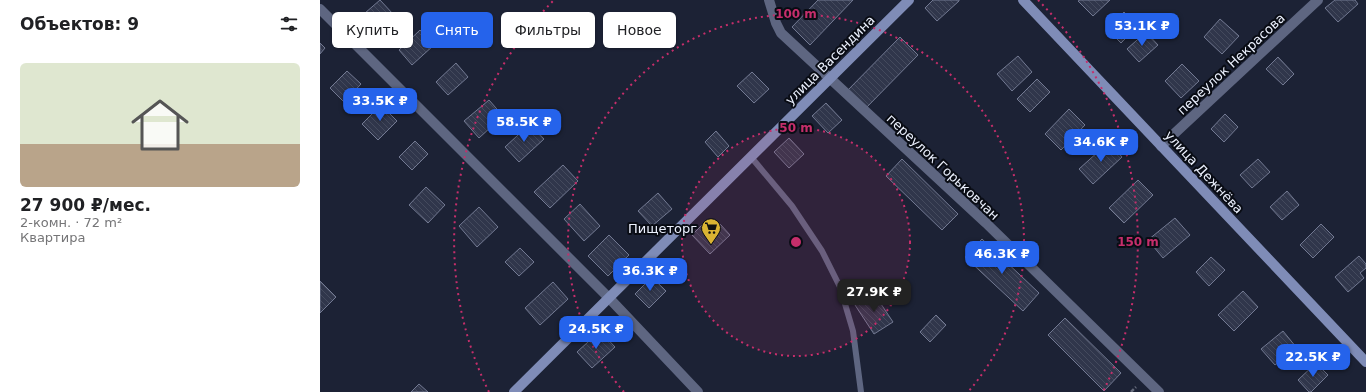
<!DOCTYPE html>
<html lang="ru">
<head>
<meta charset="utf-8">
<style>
	body { margin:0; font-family:"DejaVu Sans",sans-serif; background:#f2f2f2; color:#202124; height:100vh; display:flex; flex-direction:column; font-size:15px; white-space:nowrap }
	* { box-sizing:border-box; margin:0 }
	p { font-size:13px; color:#757577 }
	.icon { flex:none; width:22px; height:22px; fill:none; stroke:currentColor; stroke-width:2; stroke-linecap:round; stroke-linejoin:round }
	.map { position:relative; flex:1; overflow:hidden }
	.panel { display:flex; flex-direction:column; background:#fff; width:320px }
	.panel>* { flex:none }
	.banner { position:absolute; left:12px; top:12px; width:380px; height:36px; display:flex; gap:8px }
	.price { position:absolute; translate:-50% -34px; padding:0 9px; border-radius:8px; background:#2563eb; color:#fff; font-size:13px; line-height:26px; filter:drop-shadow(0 1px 2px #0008) }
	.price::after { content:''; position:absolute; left:50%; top:24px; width:12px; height:9px; margin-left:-6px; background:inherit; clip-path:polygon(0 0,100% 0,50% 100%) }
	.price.on { background:#222; color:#fff }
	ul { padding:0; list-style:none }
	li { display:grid; align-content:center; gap:8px; height:212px; padding:0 20px }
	li span { display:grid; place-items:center; height:124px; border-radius:6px; color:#555 }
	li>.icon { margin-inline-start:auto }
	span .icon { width:72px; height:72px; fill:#fffc; stroke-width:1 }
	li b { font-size:17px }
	h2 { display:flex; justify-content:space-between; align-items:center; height:48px; padding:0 20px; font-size:17px }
	.chip { padding:0 14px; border-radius:6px; background:#fff; box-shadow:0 1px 3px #0004; font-size:14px; line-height:36px }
	.chip.on { background:#2563eb; color:#fff }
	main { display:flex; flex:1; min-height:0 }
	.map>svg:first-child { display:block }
	.building { fill:url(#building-back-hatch); stroke:#737a93 }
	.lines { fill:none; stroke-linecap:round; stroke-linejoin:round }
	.path { stroke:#666b7c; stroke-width:2.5; stroke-dasharray:4 2; stroke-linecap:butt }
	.lane { stroke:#5e6681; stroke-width:6 }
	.street { stroke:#5e6681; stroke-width:10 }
	.secondary { stroke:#7f8cb7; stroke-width:10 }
	.ring { fill:none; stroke:#c62e6b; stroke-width:2; stroke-dasharray:2 4 }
	.labels { text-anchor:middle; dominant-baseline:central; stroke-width:4; stroke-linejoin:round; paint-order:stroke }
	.street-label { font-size:13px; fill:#ecf1fe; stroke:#090c14 }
	.poi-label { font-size:13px; fill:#ecf1fe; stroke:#090c14; text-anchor:end }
	.centre { fill:#c62e6b; stroke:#090c14; stroke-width:2 }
	.ring-label { font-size:12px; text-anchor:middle; font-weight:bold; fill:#c62e6b; stroke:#090c14; stroke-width:4; stroke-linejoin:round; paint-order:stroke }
</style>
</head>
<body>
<main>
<section class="panel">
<h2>Объектов: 9<svg class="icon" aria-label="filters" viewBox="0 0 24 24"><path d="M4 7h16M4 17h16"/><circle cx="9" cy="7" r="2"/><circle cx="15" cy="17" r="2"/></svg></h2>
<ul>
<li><span style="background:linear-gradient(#dfe7d0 65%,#b9a48a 0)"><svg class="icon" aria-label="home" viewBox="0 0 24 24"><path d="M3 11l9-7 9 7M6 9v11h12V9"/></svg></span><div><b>27 900 ₽/мес.</b><p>2-комн. · 72 m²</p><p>Квартира</p></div></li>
</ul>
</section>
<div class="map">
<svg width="1046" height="392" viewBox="0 0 1046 392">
	<defs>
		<pattern id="building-back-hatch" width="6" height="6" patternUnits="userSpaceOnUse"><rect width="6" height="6" fill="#30364b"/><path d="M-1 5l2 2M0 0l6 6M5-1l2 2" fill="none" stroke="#444a5d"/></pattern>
	</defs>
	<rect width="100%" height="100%" fill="#1c2235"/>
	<!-- building -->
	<g class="building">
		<polygon points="60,0 73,14 58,28 45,13"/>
		<polygon points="498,0 533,0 490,45 472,27"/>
		<polygon points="613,0 639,0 639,1 617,21 605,8"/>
		<polygon points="760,0 790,0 773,16 758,1"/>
		<polygon points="1015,0 1035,0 1038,4 1018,22 1005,8"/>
		<polygon points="804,12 818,26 801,43 787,29"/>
		<polygon points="900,19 919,36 902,54 884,37"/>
		<polygon points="100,30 114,45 92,65 79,50"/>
		<polygon points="826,32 838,45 819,62 807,49"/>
		<polygon points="580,37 598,55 544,110 526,92"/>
		<polygon points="0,43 5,48 0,54"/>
		<polygon points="698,56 712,72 692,91 677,74"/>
		<polygon points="958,57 974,74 963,85 946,69"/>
		<polygon points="136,63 148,77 128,95 116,82"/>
		<polygon points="862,64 879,81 861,98 845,81"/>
		<polygon points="27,71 41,84 24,102 10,88"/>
		<polygon points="432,72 449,89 434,103 417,86"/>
		<polygon points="717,79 730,92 710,112 697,99"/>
		<polygon points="169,100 183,116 159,138 144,121"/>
		<polygon points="506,103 522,120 508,133 492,116"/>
		<polygon points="61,105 77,121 58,140 42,124"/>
		<polygon points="749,109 765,125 741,150 725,134"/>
		<polygon points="905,114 918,127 904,142 891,129"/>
		<polygon points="210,124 224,139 199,162 185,147"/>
		<polygon points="396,131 409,146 398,157 385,142"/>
		<polygon points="469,138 484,154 469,168 454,152"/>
		<polygon points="95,141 108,154 92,170 79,157"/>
		<polygon points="789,142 802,157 773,184 759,169"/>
		<polygon points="582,159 638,214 622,230 566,176"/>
		<polygon points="938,159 950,172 932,188 920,175"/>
		<polygon points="243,165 258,181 230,208 214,192"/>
		<polygon points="818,180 833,195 804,223 789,208"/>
		<polygon points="106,187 125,205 108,223 89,205"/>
		<polygon points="967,191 979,205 962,220 950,207"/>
		<polygon points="338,193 352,209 332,226 318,211"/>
		<polygon points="260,204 280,226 264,241 244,219"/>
		<polygon points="159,207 178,227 157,247 139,226"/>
		<polygon points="855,218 870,235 843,258 828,240"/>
		<polygon points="385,222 393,231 400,224 410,235 390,254 372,235"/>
		<polygon points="1001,224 1014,237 993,258 980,245"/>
		<polygon points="289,235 309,255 288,276 268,256"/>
		<polygon points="662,239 719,293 703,311 645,257"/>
		<polygon points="200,248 214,262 199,276 185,262"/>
		<polygon points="1039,256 1046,264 1046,268 1040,273 1044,278 1028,292 1015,277"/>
		<polygon points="891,257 905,270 889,286 876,272"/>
		<polygon points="332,277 346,291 329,308 315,294"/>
		<polygon points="0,281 16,297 0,313"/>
		<polygon points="233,282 248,299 220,325 205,308"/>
		<polygon points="923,291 938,307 914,331 898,315"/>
		<polygon points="553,292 573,322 554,334 535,305"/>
		<polygon points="616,315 626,325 610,342 600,332"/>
		<polygon points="745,318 801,373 784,391 728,335"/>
		<polygon points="280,331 295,347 272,368 257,352"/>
		<polygon points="963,331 976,347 955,365 941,349"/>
		<polygon points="996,363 1008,375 991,392 989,392 978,380"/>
		<polygon points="99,384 108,392 91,392"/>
	</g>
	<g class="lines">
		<!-- path -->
		<polyline class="path" points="811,392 816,387"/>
		<!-- lane -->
		<polyline class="lane" points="431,157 472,206 502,251 520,287 533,331 541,392"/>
		<!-- street -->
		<g class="street">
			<polyline points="449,0 456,23 461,33 666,223 839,392"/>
			<polyline points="0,9 290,299 378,392"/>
			<polyline points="841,146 998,0"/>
		</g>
		<!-- secondary -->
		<g class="secondary">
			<polyline points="703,0 1046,362"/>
			<polyline points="194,392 589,0"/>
		</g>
	</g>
	<!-- distance rings -->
	<circle cx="476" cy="242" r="114" fill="#c62e6b" fill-opacity=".12"/>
	<g class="ring">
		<circle cx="476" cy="242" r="114"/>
		<path d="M304 392A228 228 0 1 1 648 392"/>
		<path d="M169 392A342 342 0 0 1 234 0M718 0A342 342 0 0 1 783 392"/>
	</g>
	<!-- icons -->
	<defs>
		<symbol id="supermarket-pin" viewBox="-11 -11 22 30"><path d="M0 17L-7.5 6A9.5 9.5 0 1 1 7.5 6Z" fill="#dab333" stroke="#090c14"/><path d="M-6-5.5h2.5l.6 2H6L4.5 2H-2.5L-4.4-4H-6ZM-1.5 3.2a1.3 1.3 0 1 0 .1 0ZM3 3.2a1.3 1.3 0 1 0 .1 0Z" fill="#111"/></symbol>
	</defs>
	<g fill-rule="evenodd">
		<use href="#supermarket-pin" x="380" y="217" width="22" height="30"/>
	</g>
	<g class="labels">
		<!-- street labels -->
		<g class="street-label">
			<text transform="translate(510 60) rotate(-45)">улица Васендина</text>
			<text transform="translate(911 64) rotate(-43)">переулок Некрасова</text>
			<text transform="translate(623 167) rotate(43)">переулок Горьковчан</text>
			<text transform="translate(884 172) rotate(47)">улица Дежнёва</text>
		</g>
		<!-- poi labels -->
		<g class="poi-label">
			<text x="377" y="228">Пищеторг</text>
		</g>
	</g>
	<circle cx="476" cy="242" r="6" class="centre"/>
	<g class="ring-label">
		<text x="476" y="18">100 m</text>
		<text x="476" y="132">50 m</text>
		<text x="818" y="246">150 m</text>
	</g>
</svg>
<b class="price" style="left:822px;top:47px">53.1K ₽</b>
<b class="price" style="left:60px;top:122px">33.5K ₽</b>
<b class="price" style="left:204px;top:143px">58.5K ₽</b>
<b class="price" style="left:781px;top:163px">34.6K ₽</b>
<b class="price" style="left:682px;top:275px">46.3K ₽</b>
<b class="price" style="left:330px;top:292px">36.3K ₽</b>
<b class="price on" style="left:554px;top:313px">27.9K ₽</b>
<b class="price" style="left:276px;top:350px">24.5K ₽</b>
<b class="price" style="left:993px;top:378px">22.5K ₽</b>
<div class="banner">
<a class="chip">Купить</a>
<a class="chip on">Снять</a>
<a class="chip">Фильтры</a>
<a class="chip">Новое</a>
</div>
</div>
</main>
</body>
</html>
